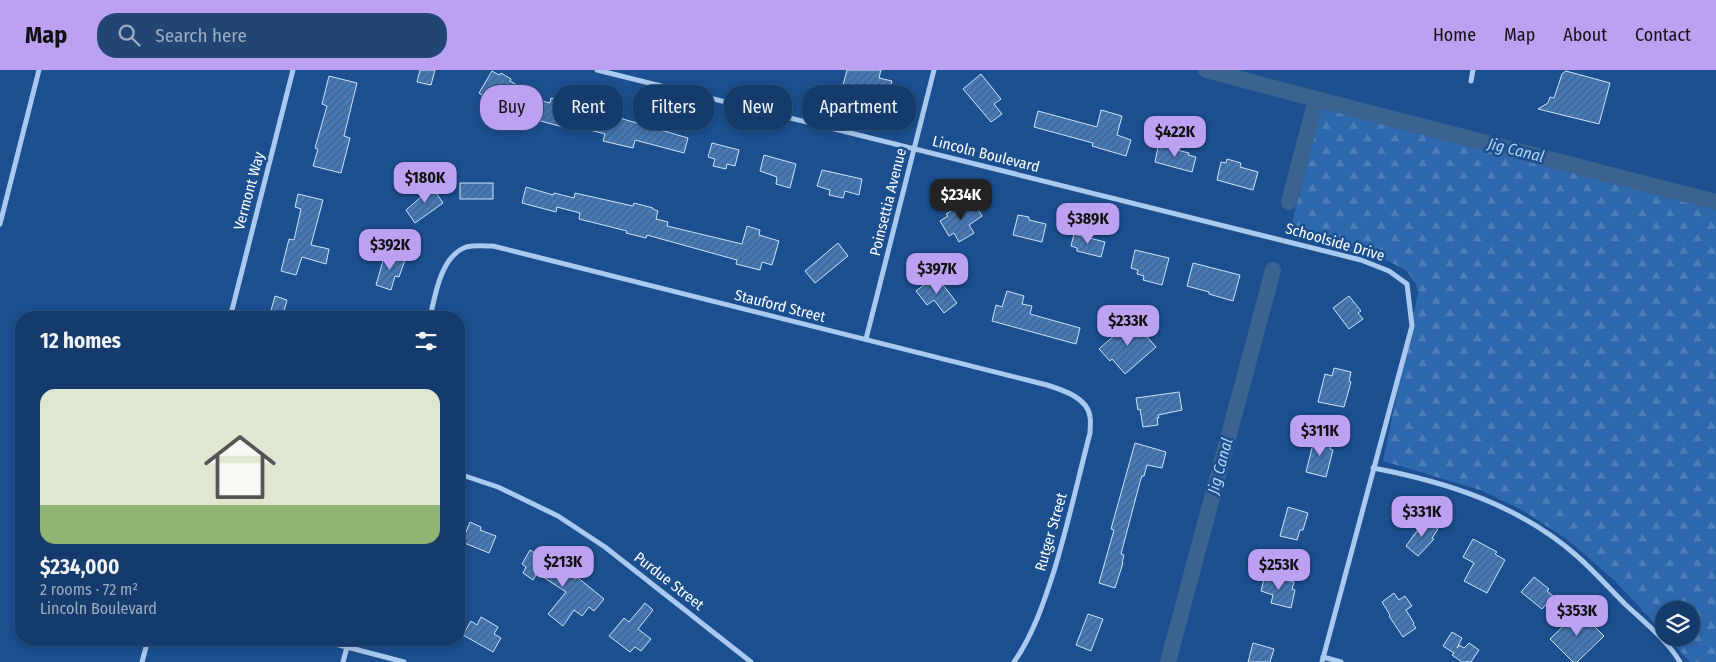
<!DOCTYPE html>
<html lang="en">
<head>
<meta charset="utf-8">
<style>
	body { margin:0; font-family:"Fira Sans Condensed",sans-serif; background:#214673; color:#f1f3f6; height:100vh; display:flex; flex-direction:column; font-size:19px; white-space:nowrap }
	* { box-sizing:border-box; margin:0 }
	p { font-size:16px; color:#9dadc1 }
	.icon { flex:none; width:28px; height:28px; fill:none; stroke:currentColor; stroke-width:2; stroke-linecap:round; stroke-linejoin:round }
	.map { position:relative; flex:1; overflow:hidden }
	.details { position:absolute; left:15px; top:241px; width:450px; height:335px; display:flex; flex-direction:column; background:#143b6b; border-radius:20px; box-shadow:0 2px 8px #0003,0 0 0 1px #33557e }
	.details>* { flex:none }
	.guide { position:absolute; left:480px; top:15px; width:475px; height:45px; display:flex; gap:10px }
	.buttons { position:absolute; left:1655px; top:531px; display:grid; gap:10px }
	.buttons a { display:grid; place-items:center; width:45px; height:45px; border-radius:50%; background:#143b6b; box-shadow:0 2px 8px #0003,0 0 0 1px #33557e; font-size:25px }
	.price { position:absolute; translate:-50% -42px; padding:0 11px; border-radius:10px; background:#bca0f2; color:#111; font-size:16px; line-height:32px; filter:drop-shadow(0 1px 2px #0008) }
	.price::after { content:''; position:absolute; left:50%; top:30px; width:15px; height:11px; margin-left:-8px; background:inherit; clip-path:polygon(0 0,100% 0,50% 100%) }
	.price.current { background:#222; color:#fff }
	ul { padding:0; list-style:none }
	li { display:grid; align-content:center; gap:10px; height:265px; padding:0 25px }
	li+li { border-top:1px solid #33557e }
	li span { display:grid; place-items:center; height:155px; border-radius:15px; color:#555 }
	li>.icon { margin-inline-start:auto }
	span .icon { width:90px; height:90px; fill:#fffc; stroke-width:1 }
	li b { font-size:21px }
	h2 { display:flex; justify-content:space-between; align-items:center; height:60px; padding:0 25px; font-size:21px }
	.tag { padding:0 18px; border-radius:20px; background:#143b6b; box-shadow:0 2px 8px #0003,0 0 0 1px #33557e; font-size:18px; line-height:45px }
	.tag.current { background:#bca0f2; color:#111 }
	header { display:flex; align-items:center; gap:30px; box-sizing:border-box; height:70px; padding:0 25px; background:#bca0f2; color:#111 }
	header strong { font-size:24px }
	nav { display:flex; gap:28px; margin-inline-start:auto; font-size:18px }
	.search { width:350px; height:45px; background:#214673; display:flex; align-items:center; gap:12px; box-sizing:border-box; padding:0 18px; border-radius:20px; color:#9dadc1; font-size:19px }
	.map>svg:first-child { display:block }
	.forest { fill:url(#forest-firs) }
	.lines { fill:none; stroke-linecap:round; stroke-linejoin:round }
	.canal { stroke:#3c6290; stroke-width:16 }
	.building { fill:url(#building-hatch); stroke:#cfe3fa }
	.street { stroke:#a9c9ee; stroke-width:5 }
	.labels { text-anchor:middle; dominant-baseline:central; stroke-width:5; stroke-linejoin:round; paint-order:stroke }
	.street-label { font-size:15px; fill:#fff; stroke:#1b4f8f }
	.water-label { font-size:16px; font-style:italic; fill:#b5d3f5; stroke:#1b4f8f }
</style>
</head>
<body>
<header>
<strong>Map</strong>
<div class="search"><svg class="icon" aria-label="search" viewBox="0 0 24 24"><circle cx="10" cy="10" r="6"/><path d="M15 15l6 6"/></svg>Search here</div>
<nav><a>Home</a><a>Map</a><a>About</a><a>Contact</a></nav>
</header>
<div class="map">
<svg width="1716" height="592" viewBox="0 0 1716 592">
	<defs>
		<pattern id="forest-firs" width="22" height="20" patternUnits="userSpaceOnUse" patternTransform="scale(1.25)"><rect width="22" height="20" fill="#2e69ad"/><path d="M5 1l3.5 6h-7zM16 11l3.5 6h-7z" fill="#4d80b9"/></pattern>
		<pattern id="building-hatch" width="6" height="6" patternUnits="userSpaceOnUse" patternTransform="scale(1.25)"><rect width="6" height="6" fill="#4478b7"/><path d="M-1 1l2-2M0 6l6-6M5 7l2-2" fill="none" stroke="#486282"/></pattern>
	</defs>
	<rect width="100%" height="100%" fill="#1b4f8f"/>
	<!-- forest -->
	<polygon class="forest" points="1324,26 1716,130 1716,592 1690,592 1668,568 1691,568 1691,540 1664,540 1664,563 1614,510 1568,470 1522,440 1480,420 1383,391 1418,223 1416,214 1406,200 1386,190 1289,165"/>
	<g class="lines">
		<!-- canal -->
		<g class="canal">
			<polyline points="1206,0 1316,29"/>
			<polyline points="1289,132 1316,29 1716,132"/>
			<polyline points="1168,592 1273,200"/>
		</g>
	</g>
	<!-- building -->
	<g class="building">
		<polygon points="420,0 435,0 431,15 417,12"/>
		<polygon points="847,0 881,0 879,8 892,11 888,27 843,15"/>
		<polygon points="492,1 499,5 501,3 511,9 510,11 525,20 516,36 500,27 496,33 479,23"/>
		<polygon points="1566,1 1610,13 1599,54 1538,39 1548,33 1550,27 1554,28 1562,4"/>
		<polygon points="981,4 1001,29 994,34 1002,44 991,52 963,19"/>
		<polygon points="329,6 357,13 344,66 350,68 341,103 313,96 318,79 315,78 327,36 322,34"/>
		<polygon points="551,28 569,32 567,38 597,45 597,42 623,49 688,68 684,83 635,70 633,78 603,71 605,64 575,56 574,60 537,50 542,31 550,33"/>
		<polygon points="1101,40 1122,46 1117,65 1131,70 1126,86 1092,76 1093,73 1034,57 1038,41 1097,57"/>
		<polygon points="712,73 739,80 735,96 727,94 726,99 713,96 715,89 708,87"/>
		<polygon points="1163,73 1178,77 1177,80 1189,83 1188,85 1196,87 1192,102 1155,92 1158,77 1162,78"/>
		<polygon points="764,85 796,94 790,118 776,114 777,107 760,101"/>
		<polygon points="1227,89 1241,93 1240,97 1258,102 1253,120 1217,110 1221,92 1226,93"/>
		<polygon points="822,100 862,109 859,125 845,121 843,128 829,125 830,120 817,116"/>
		<rect x="460" y="113" width="33" height="16"/>
		<polygon points="430,114 443,133 415,153 406,140 421,127 418,123"/>
		<polygon points="526,117 553,125 554,123 574,128 575,123 633,136 634,133 653,138 653,139 658,141 656,149 668,152 667,156 742,174 747,156 760,160 759,165 779,171 772,195 762,192 760,200 736,194 737,190 647,165 646,168 626,163 627,161 579,149 580,143 557,137 556,142 522,133"/>
		<polygon points="298,124 323,130 311,175 329,179 326,194 302,187 296,205 281,201 289,169 294,170 301,139 295,137"/>
		<polygon points="973,131 982,146 969,155 974,163 959,172 954,163 949,166 940,151 948,146 946,144 956,138 958,140"/>
		<polygon points="1018,145 1029,147 1029,150 1046,154 1042,172 1013,165"/>
		<polygon points="1074,164 1105,172 1101,187 1077,181 1077,178 1071,176"/>
		<polygon points="838,173 848,186 815,213 805,201"/>
		<polygon points="1135,180 1169,188 1162,215 1143,210 1144,206 1137,204 1138,200 1131,198"/>
		<polygon points="385,184 405,190 399,207 395,206 391,220 376,215"/>
		<polygon points="1193,193 1240,205 1233,231 1209,224 1209,222 1187,216"/>
		<polygon points="936,206 957,233 944,243 934,230 927,235 916,221"/>
		<polygon points="1007,221 1024,226 1022,234 1032,236 1030,244 1080,258 1076,274 992,251 996,235 1002,237"/>
		<polygon points="275,226 287,230 282,248 269,248"/>
		<polygon points="1349,226 1361,241 1358,243 1363,249 1349,259 1333,238"/>
		<polygon points="1132,250 1156,277 1125,304 1112,289 1110,291 1099,279"/>
		<polygon points="1334,298 1351,302 1349,311 1351,312 1344,337 1318,332 1325,304 1332,306"/>
		<polygon points="1179,322 1182,340 1158,345 1159,348 1157,348 1158,355 1143,357 1140,339 1138,340 1136,328"/>
		<polygon points="1315,366 1332,371 1330,379 1333,380 1326,407 1306,402"/>
		<polygon points="1135,373 1166,382 1162,398 1147,395 1144,406 1142,406 1140,412 1121,484 1124,485 1122,493 1123,493 1115,518 1099,513 1114,460 1111,459"/>
		<polygon points="1288,437 1308,443 1303,460 1300,460 1297,470 1280,466"/>
		<polygon points="1425,450 1438,459 1432,468 1434,469 1418,486 1406,476"/>
		<polygon points="470,452 481,457 480,460 496,466 489,483 462,472"/>
		<polygon points="1473,469 1497,482 1495,484 1505,490 1487,523 1464,511 1474,493 1463,487"/>
		<polygon points="530,480 576,509 577,507 604,529 594,541 589,537 582,546 574,540 563,556 548,544 566,522 537,503 533,510 523,503 526,497 522,494"/>
		<polygon points="1265,505 1294,512 1292,519 1295,520 1291,538 1271,533 1273,525 1261,521"/>
		<polygon points="1534,507 1549,519 1547,521 1553,526 1542,539 1521,522"/>
		<polygon points="1394,523 1399,530 1405,526 1412,536 1406,540 1414,553 1413,554 1416,558 1403,567 1389,546 1390,545 1382,532"/>
		<polygon points="645,533 653,540 638,559 651,569 641,581 635,577 630,582 609,566 624,548 629,552"/>
		<polygon points="1579,541 1604,566 1577,592 1573,592 1550,569"/>
		<polygon points="1088,544 1103,549 1091,581 1076,575"/>
		<polygon points="481,547 498,557 494,564 501,568 493,582 463,565 471,551 477,555"/>
		<polygon points="1452,562 1462,568 1457,578 1459,575 1464,578 1469,573 1479,580 1471,592 1462,592 1452,585 1454,583 1443,576"/>
		<polygon points="1253,573 1274,579 1270,592 1248,592"/>
	</g>
	<g class="lines">
		<!-- street -->
		<g class="street">
			<polyline points="597,0 1361,190 1389,201 1407,214 1412,256 1322,592"/>
			<polyline points="1471,11 1473,0"/>
			<polyline points="0,154 39,0"/>
			<polyline points="230,248 293,0"/>
			<path d="M430,248C435,225 441,186 466,177C474,175 485,176 493,176L1047,315C1063,320 1088,328 1090,347C1091,352 1090,358 1090,363C1078,409 1068,455 1054,501C1044,532 1033,565 1014,592"/>
			<polyline points="866,269 934,0"/>
			<path d="M1373,398C1447,412 1519,435 1577,486C1594,501 1609,518 1625,534C1643,551 1668,571 1680,592"/>
			<polyline points="459,404 498,417 558,446 605,477 751,592"/>
			<polyline points="320,570 404,592"/>
			<polyline points="1323,587 1341,592"/>
			<polyline points="142,592 148,570"/>
			<polyline points="343,592 347,577"/>
		</g>
	</g>
	<g class="labels">
		<!-- street labels -->
		<g class="street-label">
			<text transform="translate(986 84) rotate(14)">Lincoln Boulevard</text>
			<text transform="translate(249 121) rotate(-75)">Vermont Way</text>
			<text transform="translate(888 132) rotate(-76)">Poinsettia Avenue</text>
			<text transform="translate(1335 172) rotate(16)">Schoolside Drive</text>
			<text transform="translate(780 236) rotate(14)">Stauford Street</text>
			<text transform="translate(1051 462) rotate(-74)">Rutger Street</text>
			<text transform="translate(669 511) rotate(38)">Purdue Street</text>
		</g>
		<!-- water labels -->
		<g class="water-label">
			<text transform="translate(1516 80) rotate(14)">Jig Canal</text>
			<text transform="translate(1220 396) rotate(-75)">Jig Canal</text>
		</g>
	</g>
</svg>
<div class="buttons">
<a><svg class="icon" aria-label="layers" viewBox="0 0 24 24"><path d="M12 4l9 5-9 5-9-5zM3 14l9 5 9-5"/></svg></a>
</div>
<b class="price" style="left:1175px;top:88px">$422K</b>
<b class="price" style="left:425px;top:134px">$180K</b>
<b class="price current" style="left:961px;top:151px">$234K</b>
<b class="price" style="left:1088px;top:175px">$389K</b>
<b class="price" style="left:390px;top:201px">$392K</b>
<b class="price" style="left:937px;top:225px">$397K</b>
<b class="price" style="left:1128px;top:277px">$233K</b>
<b class="price" style="left:1320px;top:387px">$311K</b>
<b class="price" style="left:1422px;top:468px">$331K</b>
<b class="price" style="left:563px;top:518px">$213K</b>
<b class="price" style="left:1279px;top:521px">$253K</b>
<b class="price" style="left:1577px;top:567px">$353K</b>
<div class="guide">
<a class="tag current">Buy</a>
<a class="tag">Rent</a>
<a class="tag">Filters</a>
<a class="tag">New</a>
<a class="tag">Apartment</a>
</div>
<section class="details">
<h2>12 homes<svg class="icon" aria-label="filters" viewBox="0 0 24 24"><path d="M4 7h16M4 17h16"/><circle cx="9" cy="7" r="2"/><circle cx="15" cy="17" r="2"/></svg></h2>
<ul>
<li><span style="background:linear-gradient(#dfe7d0 75%,#8fb573 0)"><svg class="icon" aria-label="home" viewBox="0 0 24 24"><path d="M3 11l9-7 9 7M6 9v11h12V9"/></svg></span><div><b>$234,000</b><p>2 rooms · 72 m²</p><p>Lincoln Boulevard</p></div></li>
</ul>
</section>
</div>
</body>
</html>
